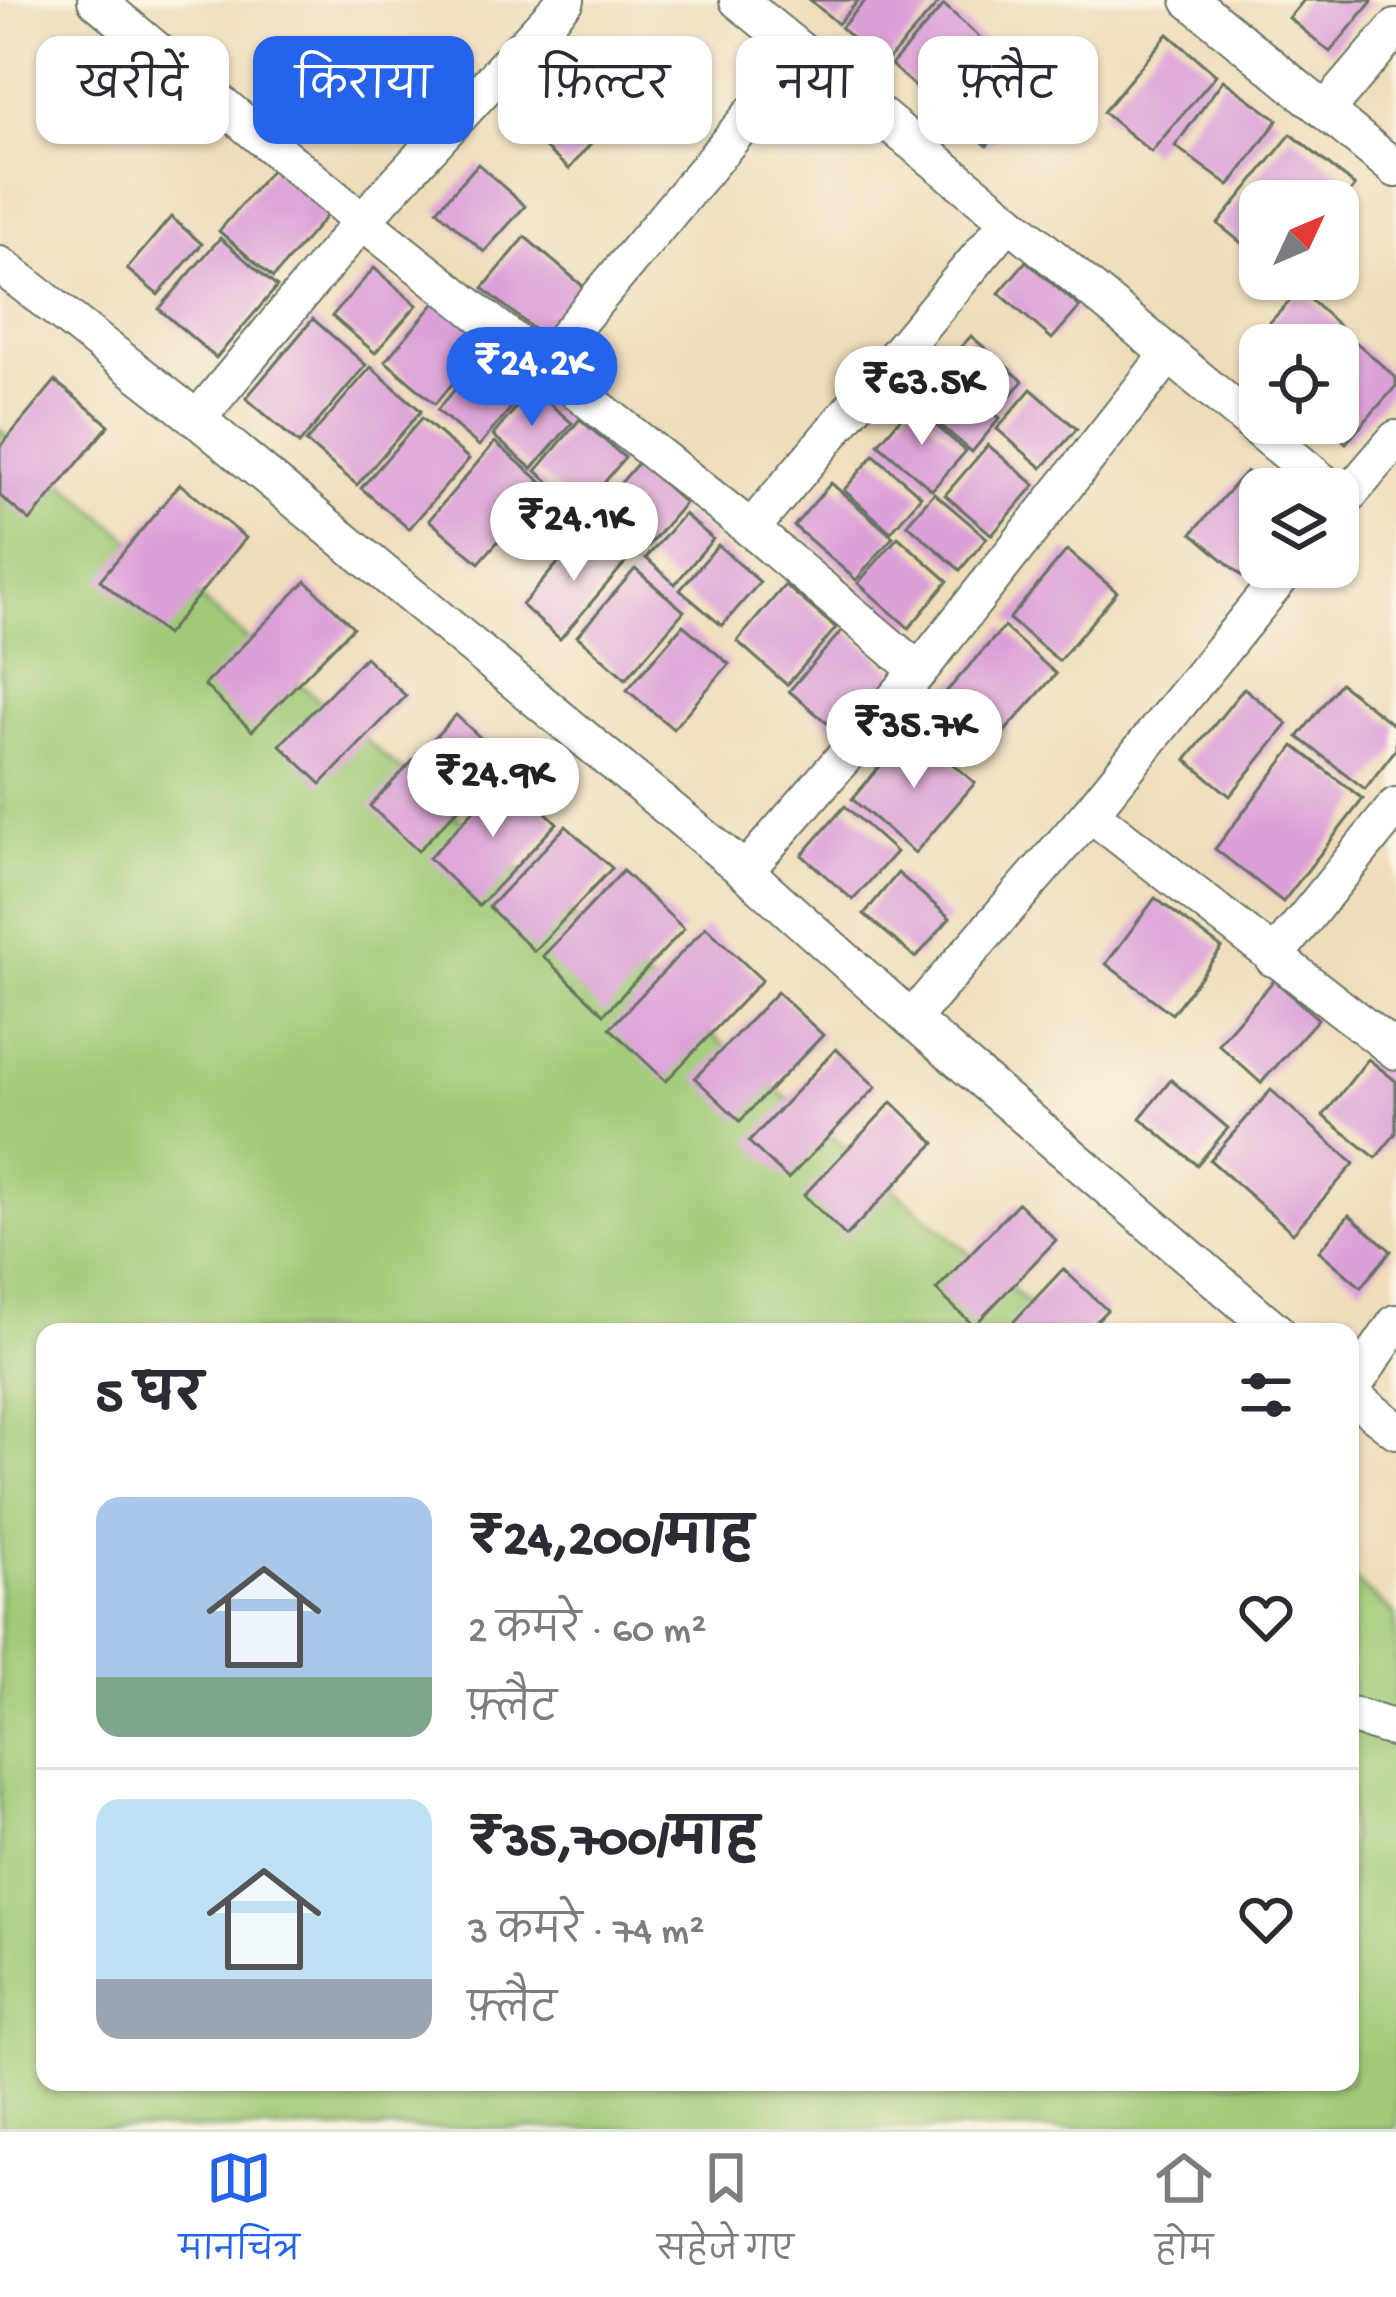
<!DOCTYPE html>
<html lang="hi">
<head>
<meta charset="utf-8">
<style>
	body { margin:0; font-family:"Gochi Hand","Playpen Sans Deva",sans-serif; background:#f2f2f3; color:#2b2b33; height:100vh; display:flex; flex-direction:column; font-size:45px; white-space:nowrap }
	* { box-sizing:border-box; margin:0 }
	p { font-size:39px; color:#7c7c81 }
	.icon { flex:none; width:66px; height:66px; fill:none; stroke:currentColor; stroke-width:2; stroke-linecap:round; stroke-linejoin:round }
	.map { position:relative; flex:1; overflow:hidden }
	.details { position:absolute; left:36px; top:1323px; width:1323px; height:768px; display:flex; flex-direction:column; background:#fff; border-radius:24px; box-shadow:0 3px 9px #0004 }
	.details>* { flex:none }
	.top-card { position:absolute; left:36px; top:36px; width:1326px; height:108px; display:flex; gap:24px }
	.needle { width:78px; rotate:46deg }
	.fabs { position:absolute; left:1239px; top:180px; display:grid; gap:24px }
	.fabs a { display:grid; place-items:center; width:120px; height:120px; border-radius:24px; background:#fff; box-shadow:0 3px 9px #0004; font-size:60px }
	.price { position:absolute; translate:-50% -102px; padding:0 27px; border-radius:42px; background:#fff; color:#222; font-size:39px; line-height:78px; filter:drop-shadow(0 3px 6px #0008) }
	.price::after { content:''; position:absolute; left:50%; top:72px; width:36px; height:27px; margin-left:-18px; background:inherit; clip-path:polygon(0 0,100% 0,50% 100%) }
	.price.selected { background:#2563eb; color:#fff }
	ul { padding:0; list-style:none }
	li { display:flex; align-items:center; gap:36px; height:300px; padding:0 60px }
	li+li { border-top:3px solid #e1e1e2 }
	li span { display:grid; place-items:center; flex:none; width:336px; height:240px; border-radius:24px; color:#555 }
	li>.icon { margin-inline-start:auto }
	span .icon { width:144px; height:144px; fill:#fffc; stroke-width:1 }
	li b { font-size:51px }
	h2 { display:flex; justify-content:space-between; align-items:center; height:144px; padding:0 60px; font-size:51px }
	.tag { padding:0 42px; border-radius:24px; background:#fff; box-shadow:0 3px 9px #0004; font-size:42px; line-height:108px }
	.tag.selected { background:#2563eb; color:#fff }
	.dock { display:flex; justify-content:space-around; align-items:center; height:168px; border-top:3px solid #e1e1e2; background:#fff; font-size:33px; color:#7c7c81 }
	.dock a { display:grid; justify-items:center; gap:6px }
	.dock .selected { color:#2563eb }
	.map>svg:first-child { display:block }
	.green { fill:#a0ca77; stroke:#608456; stroke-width:3 }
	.building { fill:#dca0d8 }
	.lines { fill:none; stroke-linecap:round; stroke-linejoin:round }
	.street-casing { stroke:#677563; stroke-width:40 }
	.street { stroke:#fff; stroke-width:36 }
</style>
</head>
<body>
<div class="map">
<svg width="1396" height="2129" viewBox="0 0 1396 2129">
	<rect width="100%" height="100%" fill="#fcf5e5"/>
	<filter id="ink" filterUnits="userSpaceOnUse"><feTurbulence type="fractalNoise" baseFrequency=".00833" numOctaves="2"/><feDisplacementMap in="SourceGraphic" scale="24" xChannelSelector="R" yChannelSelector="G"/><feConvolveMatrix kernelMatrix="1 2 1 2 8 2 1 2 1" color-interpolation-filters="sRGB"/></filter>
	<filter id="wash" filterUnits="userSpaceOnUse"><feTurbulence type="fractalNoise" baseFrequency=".004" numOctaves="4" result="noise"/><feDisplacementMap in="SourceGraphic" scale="48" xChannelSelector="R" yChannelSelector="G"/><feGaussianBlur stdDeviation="2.7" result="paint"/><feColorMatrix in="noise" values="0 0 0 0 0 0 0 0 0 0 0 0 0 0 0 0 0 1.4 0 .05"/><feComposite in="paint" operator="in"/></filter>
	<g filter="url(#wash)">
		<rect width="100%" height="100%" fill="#eedcba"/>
		<!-- green -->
		<polygon class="green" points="0,429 1062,1332 45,1332 45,2082 1350,2082 1350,1577 1396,1616 1396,2129 0,2129"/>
		<g id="blocks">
			<!-- building -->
			<g class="building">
				<polygon points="810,0 859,0 838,24"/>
				<polygon points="866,0 941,0 883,66 841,28"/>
				<polygon points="1304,0 1373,0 1330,52 1289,18"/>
				<polygon points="944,5 986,43 933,103 891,65"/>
				<polygon points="1168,34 1216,75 1151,152 1103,112"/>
				<polygon points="989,46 1037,90 987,146 939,103"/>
				<polygon points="1223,80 1278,120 1229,186 1175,146"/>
				<polygon points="539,82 598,135 569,169 509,116"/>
				<polygon points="1291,134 1355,186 1338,207 1338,201 1260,201 1260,258 1218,224"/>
				<polygon points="478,164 525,206 484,252 437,210"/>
				<polygon points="274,167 328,214 273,278 219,231"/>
				<polygon points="171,217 202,244 158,295 127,269"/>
				<polygon points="525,237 584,287 543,337 483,288"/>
				<polygon points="220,238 277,287 216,358 159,309"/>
				<polygon points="1026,261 1080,307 1052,339 999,293"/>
				<polygon points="374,268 417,305 375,353 332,316"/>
				<polygon points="1300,290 1348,334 1338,345 1260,345 1260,361 1246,348"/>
				<polygon points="441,296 491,339 435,404 385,361"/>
				<polygon points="313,319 366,365 299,444 246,398"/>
				<polygon points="971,336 1023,381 997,411 944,366"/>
				<polygon points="1357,343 1396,378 1396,386 1346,443 1324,423 1338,423 1338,365"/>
				<polygon points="491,348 532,383 479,446 437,410"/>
				<polygon points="371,367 421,411 357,485 306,442"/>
				<polygon points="939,367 1000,418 972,452 911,400"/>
				<polygon points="55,381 109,425 30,521 0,496 0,447"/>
				<polygon points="532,389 572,423 532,469 493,435"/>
				<polygon points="1031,389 1077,429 1042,468 997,429"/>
				<polygon points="912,405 966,451 932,490 878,444"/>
				<polygon points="422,418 469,459 409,529 361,488"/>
				<polygon points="580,419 625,458 581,510 536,471"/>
				<polygon points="495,442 546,486 479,563 429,520"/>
				<polygon points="988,445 1035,485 992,535 945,495"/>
				<polygon points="874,455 921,496 891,532 844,490"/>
				<polygon points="639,462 685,503 640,556 592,516"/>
				<polygon points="1246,471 1267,489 1260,489 1260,557 1243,577 1192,533"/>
				<polygon points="831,483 893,537 856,580 794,526"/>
				<polygon points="180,484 246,538 166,635 100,580"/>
				<polygon points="934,493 987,538 960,570 907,524"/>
				<polygon points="684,514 713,539 675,584 646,558"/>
				<polygon points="587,529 625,563 560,639 522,605"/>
				<polygon points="898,537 948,581 909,628 858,583"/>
				<polygon points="718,545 760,582 722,626 680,590"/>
				<polygon points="1067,550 1117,592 1059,661 1009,619"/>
				<polygon points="635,569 684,611 626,679 577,636"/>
				<polygon points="306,581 353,627 252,731 204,685"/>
				<polygon points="785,585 836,628 787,685 737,641"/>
				<polygon points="683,625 729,664 673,729 627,690"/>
				<polygon points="1004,627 1056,674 990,748 938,701"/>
				<polygon points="844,628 900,677 846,739 789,691"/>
				<polygon points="365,657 406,696 321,784 280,745"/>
				<polygon points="1340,683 1396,727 1396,749 1365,789 1298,737"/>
				<polygon points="1244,688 1288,724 1230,796 1186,760"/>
				<polygon points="456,715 504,760 418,851 370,806"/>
				<polygon points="912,729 975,783 915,853 852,799"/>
				<polygon points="1294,746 1363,799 1283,902 1215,849"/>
				<polygon points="507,775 557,823 479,906 429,858"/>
				<polygon points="845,806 896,852 853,900 802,855"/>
				<polygon points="566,826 612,868 534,951 489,907"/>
				<polygon points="623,871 684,929 604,1014 543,956"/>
				<polygon points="898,873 950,918 916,958 864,914"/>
				<polygon points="1155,898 1222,948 1172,1014 1106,964"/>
				<polygon points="706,927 762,980 666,1081 610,1028"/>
				<polygon points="1274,980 1318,1019 1261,1083 1218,1044"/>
				<polygon points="777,992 823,1035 740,1121 695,1078"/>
				<polygon points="836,1049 876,1087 788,1179 749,1142"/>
				<polygon points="1368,1059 1396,1081 1396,1133 1376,1158 1323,1116"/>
				<polygon points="1171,1080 1228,1128 1197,1165 1140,1118"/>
				<polygon points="1271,1090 1354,1164 1293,1233 1210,1160"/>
				<polygon points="892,1102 935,1143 846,1236 804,1195"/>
				<polygon points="1018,1203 1056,1240 974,1326 936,1290"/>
				<polygon points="1349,1215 1391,1251 1361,1287 1319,1251"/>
				<polygon points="1063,1269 1107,1310 1086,1332 1004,1332"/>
			</g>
		</g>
	</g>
	<g filter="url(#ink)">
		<use href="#blocks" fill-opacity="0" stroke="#677563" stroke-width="3"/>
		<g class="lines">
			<defs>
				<g id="street">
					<polyline points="96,0 362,221 751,529 919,671"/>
					<polyline points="738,0 1009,221 1331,489"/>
					<polyline points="1190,0 1396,169"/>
					<polyline points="1326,110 1396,28"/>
					<polyline points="0,265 197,419 745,871 911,1019 1277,1332"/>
					<polyline points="542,365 802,54"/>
					<polyline points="197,419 362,221 566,0"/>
					<polyline points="1338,507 1396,439"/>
					<polyline points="751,529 1009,221"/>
					<polyline points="1090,813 1396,1051"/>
					<polyline points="745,871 919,671 1169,354"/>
					<polyline points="1273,958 1396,806"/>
					<polyline points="911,1019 1090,813 1289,567"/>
					<polyline points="1350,1391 1396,1323"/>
					<polyline points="1350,1394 1396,1430"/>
					<polyline points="1350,1715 1396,1729"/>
				</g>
			</defs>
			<!-- street casing -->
			<use href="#street" class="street-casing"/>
			<!-- street -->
			<use href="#street" class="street"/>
		</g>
	</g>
</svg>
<div class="fabs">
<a><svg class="needle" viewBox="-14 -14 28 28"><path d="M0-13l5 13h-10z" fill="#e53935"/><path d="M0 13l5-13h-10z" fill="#7c7c81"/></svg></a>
<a><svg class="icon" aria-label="locate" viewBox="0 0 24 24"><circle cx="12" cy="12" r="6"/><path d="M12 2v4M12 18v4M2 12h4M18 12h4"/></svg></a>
<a><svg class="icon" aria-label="layers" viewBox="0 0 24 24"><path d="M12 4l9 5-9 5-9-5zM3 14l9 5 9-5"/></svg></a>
</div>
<b class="price selected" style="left:532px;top:429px">₹24.2K</b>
<b class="price" style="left:922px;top:448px">₹63.5K</b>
<b class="price" style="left:574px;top:584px">₹24.1K</b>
<b class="price" style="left:914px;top:791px">₹35.7K</b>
<b class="price" style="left:493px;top:840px">₹24.9K</b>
<div class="top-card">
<a class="tag">खरीदें</a>
<a class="tag selected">किराया</a>
<a class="tag">फ़िल्टर</a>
<a class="tag">नया</a>
<a class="tag">फ़्लैट</a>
</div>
<section class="details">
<h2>5 घर<svg class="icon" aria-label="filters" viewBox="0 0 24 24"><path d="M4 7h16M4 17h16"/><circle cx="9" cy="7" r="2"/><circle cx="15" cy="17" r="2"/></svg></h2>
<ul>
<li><span style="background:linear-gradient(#a9c7e8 75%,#7fa58c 0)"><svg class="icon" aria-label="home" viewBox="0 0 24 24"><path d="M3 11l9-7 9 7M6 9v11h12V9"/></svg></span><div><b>₹24,200/माह</b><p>2 कमरे · 60 m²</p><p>फ़्लैट</p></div><svg class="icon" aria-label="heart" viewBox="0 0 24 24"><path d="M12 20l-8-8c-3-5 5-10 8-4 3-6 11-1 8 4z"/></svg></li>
<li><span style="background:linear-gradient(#bfe0f5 75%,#9aa5b1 0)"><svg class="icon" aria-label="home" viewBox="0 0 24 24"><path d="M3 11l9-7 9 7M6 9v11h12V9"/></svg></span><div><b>₹35,700/माह</b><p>3 कमरे · 74 m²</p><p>फ़्लैट</p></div><svg class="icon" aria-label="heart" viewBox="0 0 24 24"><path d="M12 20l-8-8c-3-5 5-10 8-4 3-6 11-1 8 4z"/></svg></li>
</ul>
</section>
</div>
<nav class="dock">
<a class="selected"><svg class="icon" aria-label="map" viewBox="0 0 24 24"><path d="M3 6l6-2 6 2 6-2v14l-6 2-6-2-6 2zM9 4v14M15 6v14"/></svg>मानचित्र</a>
<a><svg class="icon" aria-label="saved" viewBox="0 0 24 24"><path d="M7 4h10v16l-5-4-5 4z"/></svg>सहेजे गए</a>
<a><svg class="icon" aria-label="home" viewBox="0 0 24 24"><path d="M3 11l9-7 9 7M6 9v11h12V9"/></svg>होम</a>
</nav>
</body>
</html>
